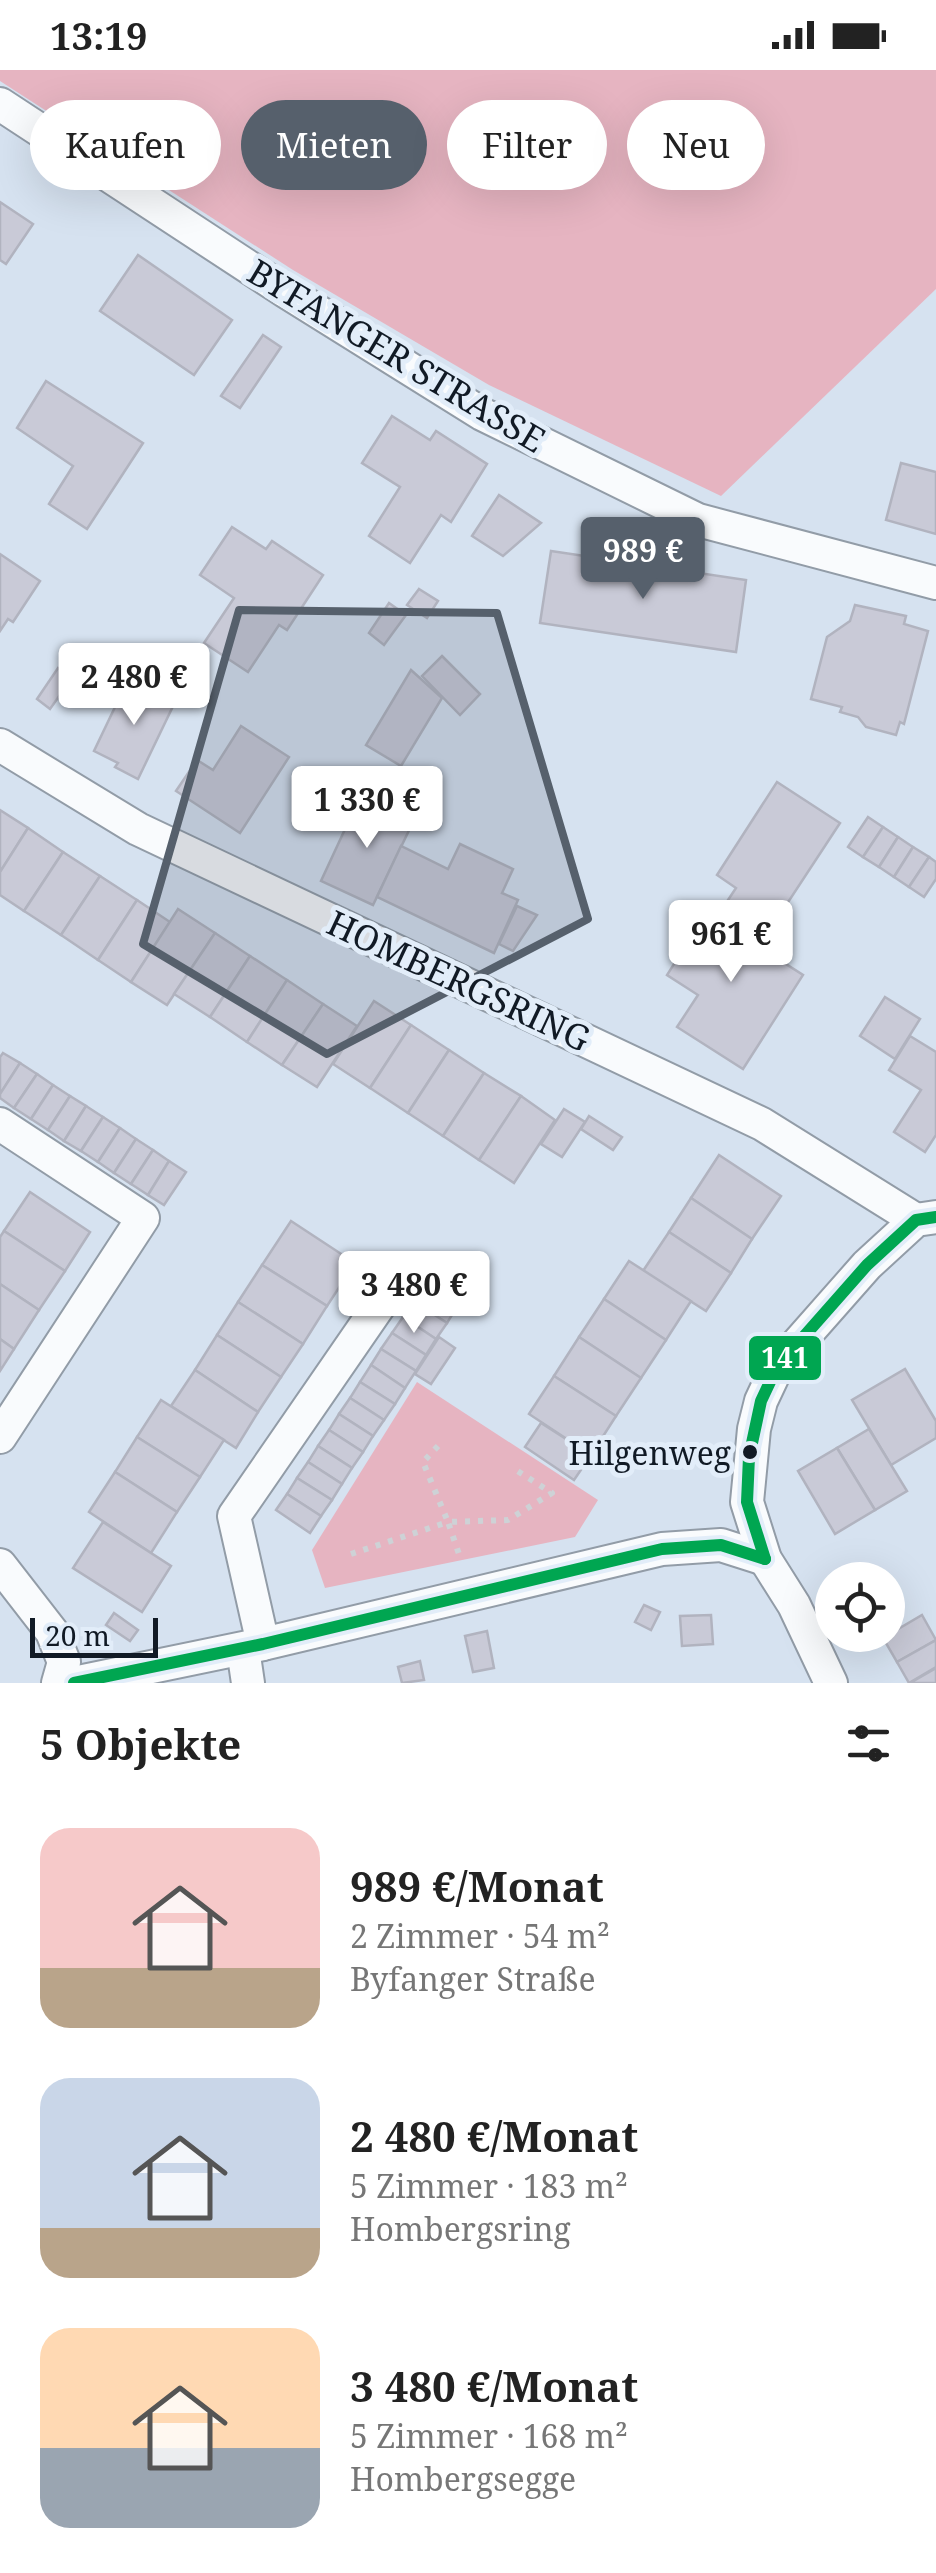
<!DOCTYPE html>
<html lang="de">
<head>
<meta charset="utf-8">
<style>
	body { margin:0; font-family:"Noto Serif",serif; background:#f6f6f6; color:#222; height:100vh; display:flex; flex-direction:column; font-size:38px; white-space:nowrap }
	* { box-sizing:border-box; margin:0 }
	p { font-size:32px; color:#767676 }
	.icon { flex:none; width:55px; height:55px; fill:none; stroke:currentColor; stroke-width:2; stroke-linecap:round; stroke-linejoin:round }
	.map { position:relative; height:1613px; overflow:hidden }
	.details { display:flex; flex-direction:column; background:#fff; flex:1 }
	.details>* { flex:none }
	.guide { position:absolute; left:30px; top:30px; width:878px; height:90px; display:flex; gap:20px }
	.controls { position:absolute; left:815px; top:1492px; display:grid; gap:20px }
	.controls a { display:grid; place-items:center; width:90px; height:90px; border-radius:50%; background:#fff; box-shadow:0 10px 40px #0002; font-size:50px }
	.scale { position:absolute; left:30px; bottom:25px; width:128px; box-sizing:border-box; padding-left:10px; border:5px solid #111a25; border-top:0; font-size:28px; line-height:35px; white-space:nowrap; color:#111a25; -webkit-text-stroke:8px #e2edf9; paint-order:stroke }
	.price { position:absolute; translate:-50% -85px; padding:0 22px; border-radius:10px; background:#fff; color:#222; font-size:32px; line-height:65px; filter:drop-shadow(0 2px 5px #0008) }
	.price::after { content:''; position:absolute; left:50%; top:60px; width:30px; height:22px; margin-left:-15px; background:inherit; clip-path:polygon(0 0,100% 0,50% 100%) }
	.price.current { background:#56606c; color:#fff }
	ul { padding:0; list-style:none }
	li { display:flex; align-items:center; gap:30px; height:250px; padding:0 40px }
	li span { display:grid; place-items:center; flex:none; width:280px; height:200px; border-radius:30px; color:#555 }
	li>.icon { margin-inline-start:auto }
	span .icon { width:120px; height:120px; fill:#fffc; stroke-width:1 }
	li b { font-size:42px }
	h2 { display:flex; justify-content:space-between; align-items:center; height:120px; padding:0 40px; font-size:42px }
	.tag { padding:0 35px; border-radius:45px; background:#fff; box-shadow:0 10px 40px #0002; font-size:35px; line-height:90px }
	.tag.current { background:#56606c; color:#fff }
	.status { display:flex; justify-content:space-between; align-items:center; height:70px; padding:0 50px; background:#fff; direction:ltr }
	.status svg { height:28px; fill:currentColor }
	.map>svg:first-child { display:block }
	.green { fill:#e6b4c1 }
	.building { fill:#c9cad7; stroke:#b1b3bf; stroke-width:2.5 }
	.lines { fill:none; stroke-linecap:round; stroke-linejoin:round }
	.street-casing { stroke:#929ca7; stroke-width:36 }
	.path { stroke:#ced2d6; stroke-width:6; stroke-dasharray:5 8; stroke-linecap:butt }
	.street { stroke:#f9fbfd; stroke-width:32 }
	.bus-1-casing { stroke:#e2edf9; stroke-width:20 }
	.bus-1 { stroke:#00a651; stroke-width:12 }
	.marked { fill:#56606c; fill-opacity:0.2; stroke:#56606c; stroke-width:8; stroke-linejoin:round }
	.bus-dot { fill:#111a25; stroke:#e2edf9; stroke-width:4 }
	.labels { text-anchor:middle; dominant-baseline:central; stroke-width:10; stroke-linejoin:round; paint-order:stroke }
	.bus-label { font-size:32px; fill:#111a25; stroke:#e2edf9; text-anchor:end }
	.street-label { font-size:35px; fill:#111a25; stroke:#e2edf9 }
	.line-badge { stroke:#e2edf9; stroke-width:4 }
	.badge-label { font-size:28px; text-anchor:middle; font-weight:bold; fill:#fff }
</style>
</head>
<body>
<div class="status"><b>13:19</b><svg viewBox="0 0 49 12"><path d="M0 12V9h3v3zM5 12V6h3v6zM10 12V3h3v9zM15 12V0h3v12zM26 1h20v11H26zM47 4h2v5h-2z"/></svg></div>
<div class="map">
<svg width="936" height="1613" viewBox="0 0 936 1613">
	<rect width="100%" height="100%" fill="#d6e2f0"/>
	<!-- green -->
	<g class="green">
		<polygon points="0,0 936,0 936,219 721,426 489,315 293,200 0,11"/>
		<polygon points="417,1312 598,1430 575,1467 325,1518 312,1480"/>
	</g>
	<!-- building -->
	<g class="building">
		<polygon points="0,132 33,154 6,194 0,190"/>
		<polygon points="138,185 232,250 194,305 100,241"/>
		<polygon points="263,265 281,277 240,338 221,326"/>
		<polygon points="46,311 143,373 87,459 49,434 73,396 17,358"/>
		<polygon points="392,346 430,370 436,361 487,394 451,452 441,445 410,493 369,466 400,417 362,393"/>
		<polygon points="901,393 936,402 936,464 886,450"/>
		<polygon points="499,425 541,453 503,486 472,466"/>
		<polygon points="232,457 266,479 272,471 323,505 287,560 279,555 248,602 204,573 234,528 200,505"/>
		<polygon points="551,481 746,510 736,582 540,553"/>
		<polygon points="0,484 40,511 13,552 8,549 0,561"/>
		<polygon points="419,519 438,531 427,548 407,535"/>
		<polygon points="389,533 406,545 384,575 369,563"/>
		<polygon points="855,535 906,546 904,554 928,561 904,654 900,652 896,665 866,657 858,647 840,642 842,637 811,629 827,567 850,551"/>
		<polygon points="442,586 480,624 460,645 422,606"/>
		<polygon points="58,598 72,608 50,639 37,629"/>
		<polygon points="411,600 442,628 401,696 366,675"/>
		<polygon points="128,610 175,632 138,709 115,697 118,693 94,681"/>
		<polygon points="241,656 289,687 240,763 176,721 197,690 213,700"/>
		<polygon points="777,712 840,753 779,846 775,843 764,856 724,836 736,818 717,805"/>
		<polygon points="360,727 413,752 373,835 321,811"/>
		<polygon points="0,740 28,758 0,802"/>
		<polygon points="868,747 883,757 863,787 848,777"/>
		<polygon points="883,757 898,767 879,797 863,787"/>
		<polygon points="28,758 63,782 24,841 0,825 0,802"/>
		<polygon points="898,767 913,777 894,807 879,797"/>
		<polygon points="460,774 513,799 502,823 518,830 494,883 377,827 401,776 448,799"/>
		<polygon points="913,777 929,787 909,817 894,807"/>
		<polygon points="63,782 100,806 61,865 24,841"/>
		<polygon points="929,787 936,792 936,809 924,827 909,817"/>
		<polygon points="100,806 137,830 98,890 61,865"/>
		<polygon points="137,830 170,852 131,912 98,890"/>
		<polygon points="713,832 764,857 753,873 803,905 743,999 677,957 698,925 667,905"/>
		<polygon points="517,836 537,845 513,881 499,874"/>
		<polygon points="178,839 215,863 167,935 131,912"/>
		<polygon points="215,863 250,886 210,947 174,924"/>
		<polygon points="250,886 287,910 247,972 210,947"/>
		<polygon points="287,910 323,934 282,995 247,972"/>
		<polygon points="885,927 920,949 895,989 860,966"/>
		<polygon points="374,931 411,955 370,1018 333,994"/>
		<polygon points="323,934 357,956 317,1017 282,995"/>
		<polygon points="411,955 449,980 408,1043 370,1018"/>
		<polygon points="910,966 936,982 936,1065 925,1082 894,1062 921,1020 889,1000"/>
		<polygon points="449,980 484,1003 443,1066 408,1043"/>
		<polygon points="3,983 20,993 0,1024 0,987"/>
		<polygon points="20,993 37,1004 14,1038 0,1028 0,1024"/>
		<polygon points="484,1003 521,1026 479,1090 443,1066"/>
		<polygon points="37,1004 53,1015 31,1049 14,1038"/>
		<polygon points="53,1015 70,1026 48,1060 31,1049"/>
		<polygon points="70,1026 86,1036 64,1071 48,1060"/>
		<polygon points="521,1026 555,1050 514,1113 479,1090"/>
		<polygon points="86,1036 103,1047 81,1081 64,1071"/>
		<polygon points="564,1039 585,1052 562,1087 541,1074"/>
		<polygon points="589,1046 622,1067 613,1080 581,1059"/>
		<polygon points="103,1047 120,1058 98,1092 81,1081"/>
		<polygon points="120,1058 136,1069 114,1103 98,1092"/>
		<polygon points="136,1069 153,1080 131,1114 114,1103"/>
		<polygon points="153,1080 169,1091 148,1125 131,1114"/>
		<polygon points="719,1085 781,1126 752,1169 691,1128"/>
		<polygon points="169,1091 186,1102 164,1135 148,1125"/>
		<polygon points="30,1122 90,1162 65,1201 4,1161"/>
		<polygon points="691,1128 752,1169 731,1203 669,1162"/>
		<polygon points="291,1151 355,1193 327,1236 262,1195"/>
		<polygon points="4,1161 65,1201 39,1240 0,1214 0,1167"/>
		<polygon points="669,1162 731,1203 706,1241 643,1201"/>
		<polygon points="629,1191 691,1231 666,1270 604,1229"/>
		<polygon points="262,1195 327,1236 303,1274 238,1232"/>
		<polygon points="0,1214 39,1240 14,1279 0,1269"/>
		<polygon points="423,1215 457,1237 447,1253 413,1231"/>
		<polygon points="604,1229 666,1270 641,1308 579,1267"/>
		<polygon points="413,1231 447,1253 436,1269 403,1247"/>
		<polygon points="238,1232 303,1274 281,1307 217,1265"/>
		<polygon points="403,1247 436,1269 426,1285 392,1263"/>
		<polygon points="392,1263 426,1285 416,1301 381,1279"/>
		<polygon points="217,1265 281,1307 258,1342 195,1300"/>
		<polygon points="439,1267 455,1278 431,1314 415,1304"/>
		<polygon points="579,1267 641,1308 616,1346 554,1306"/>
		<polygon points="0,1269 14,1279 0,1301"/>
		<polygon points="381,1279 416,1301 405,1318 371,1295"/>
		<polygon points="371,1295 405,1318 395,1334 360,1312"/>
		<polygon points="905,1299 936,1351 936,1368 891,1395 852,1330"/>
		<polygon points="195,1300 258,1342 236,1378 171,1336"/>
		<polygon points="554,1306 616,1346 591,1385 529,1344"/>
		<polygon points="360,1312 395,1334 384,1350 350,1328"/>
		<polygon points="350,1328 384,1350 373,1366 339,1344"/>
		<polygon points="161,1330 224,1370 200,1407 137,1367"/>
		<polygon points="339,1344 373,1366 363,1382 329,1360"/>
		<polygon points="541,1353 591,1385 574,1410 525,1377"/>
		<polygon points="869,1359 907,1421 875,1440 837,1378"/>
		<polygon points="329,1360 363,1382 352,1398 318,1376"/>
		<polygon points="137,1367 200,1407 177,1442 115,1402"/>
		<polygon points="318,1376 352,1398 342,1414 308,1392"/>
		<polygon points="837,1378 875,1440 835,1464 798,1401"/>
		<polygon points="308,1392 342,1414 332,1430 297,1408"/>
		<polygon points="115,1402 177,1442 151,1483 89,1442"/>
		<polygon points="297,1408 332,1430 321,1446 287,1424"/>
		<polygon points="287,1424 321,1446 310,1463 276,1440"/>
		<polygon points="103,1452 171,1496 142,1542 73,1498"/>
		<polygon points="644,1535 660,1542 651,1560 635,1552"/>
		<polygon points="114,1543 138,1560 130,1571 106,1555"/>
		<polygon points="711,1545 713,1574 682,1576 680,1546"/>
		<polygon points="922,1545 936,1570 897,1592 883,1568"/>
		<polygon points="487,1561 494,1598 473,1602 465,1566"/>
		<polygon points="936,1570 936,1597 909,1613 897,1592"/>
		<polygon points="420,1591 424,1610 402,1613 398,1597"/>
		<polygon points="936,1598 936,1613 910,1613"/>
	</g>
	<g class="lines">
		<defs>
			<g id="street">
				<polyline points="0,34 285,221 482,344 698,450 936,513"/>
				<polyline points="0,675 138,759 762,1054 916,1150"/>
				<polyline points="0,1054 143,1148 0,1367"/>
				<polyline points="0,1495 52,1562 64,1592 58,1613"/>
				<polyline points="263,1574 234,1446 394,1214"/>
				<polyline points="243,1579 248,1613"/>
				<polyline points="74,1613 263,1574 662,1479 721,1475 765,1489"/>
				<polyline points="831,1613 794,1535 765,1489 747,1432 754,1359 761,1331 777,1297 867,1195 916,1150 936,1147"/>
			</g>
		</defs>
		<!-- street casing -->
		<use href="#street" class="street-casing"/>
		<!-- path -->
		<g class="path">
			<polyline points="438,1376 423,1392 448,1452 508,1450 552,1423 516,1400"/>
			<polyline points="351,1484 448,1452 461,1490"/>
		</g>
		<!-- street -->
		<use href="#street" class="street"/>
		<defs>
			<g id="bus-1">
				<polyline points="765,1489 747,1432 749,1387 761,1331 777,1297 867,1195 916,1150 936,1147"/>
				<polyline points="74,1613 263,1574 662,1479 721,1475 765,1489"/>
			</g>
		</defs>
		<!-- bus-1 casing -->
		<use href="#bus-1" class="bus-1-casing"/>
		<!-- bus-1 -->
		<use href="#bus-1" class="bus-1"/>
	</g>
	<!-- marked area -->
	<path class="marked" d="M239,540L497,543L588,849L327,984L143,874Z"/>
	<!-- markers -->
	<circle class="bus-dot" cx="750" cy="1382" r="9"/>
	<g class="labels">
		<!-- bus labels -->
		<g class="bus-label">
			<text x="731" y="1382">Hilgenweg</text>
		</g>
		<!-- street labels -->
		<g class="street-label">
			<text transform="translate(397 285) rotate(31)">BYFANGER STRASSE</text>
			<text transform="translate(459 910) rotate(25)">HOMBERGSRING</text>
		</g>
	</g>
	<rect class="line-badge" x="747" y="1264" width="76" height="48" rx="10" fill="#00a651"/>
	<g class="badge-label">
		<text x="785" y="1298">141</text>
	</g>
</svg>
<div class="controls">
<a><svg class="icon" aria-label="locate" viewBox="0 0 24 24"><circle cx="12" cy="12" r="6"/><path d="M12 2v4M12 18v4M2 12h4M18 12h4"/></svg></a>
</div>
<div class="scale">20 m</div>
<b class="price current" style="left:643px;top:532px">989 €</b>
<b class="price" style="left:134px;top:658px">2 480 €</b>
<b class="price" style="left:367px;top:781px">1 330 €</b>
<b class="price" style="left:731px;top:915px">961 €</b>
<b class="price" style="left:414px;top:1266px">3 480 €</b>
<div class="guide">
<a class="tag">Kaufen</a>
<a class="tag current">Mieten</a>
<a class="tag">Filter</a>
<a class="tag">Neu</a>
</div>
</div>
<section class="details">
<h2>5 Objekte<svg class="icon" aria-label="filters" viewBox="0 0 24 24"><path d="M4 7h16M4 17h16"/><circle cx="9" cy="7" r="2"/><circle cx="15" cy="17" r="2"/></svg></h2>
<ul>
<li><span style="background:linear-gradient(#f6c9c9 70%,#b9a48a 0)"><svg class="icon" aria-label="home" viewBox="0 0 24 24"><path d="M3 11l9-7 9 7M6 9v11h12V9"/></svg></span><div><b>989 €/Monat</b><p>2 Zimmer · 54 m²</p><p>Byfanger Straße</p></div></li>
<li><span style="background:linear-gradient(#c9d6e8 75%,#b9a48a 0)"><svg class="icon" aria-label="home" viewBox="0 0 24 24"><path d="M3 11l9-7 9 7M6 9v11h12V9"/></svg></span><div><b>2 480 €/Monat</b><p>5 Zimmer · 183 m²</p><p>Hombergsring</p></div></li>
<li><span style="background:linear-gradient(#ffd9b3 60%,#9aa5b1 0)"><svg class="icon" aria-label="home" viewBox="0 0 24 24"><path d="M3 11l9-7 9 7M6 9v11h12V9"/></svg></span><div><b>3 480 €/Monat</b><p>5 Zimmer · 168 m²</p><p>Hombergsegge</p></div></li>
</ul>
</section>
</body>
</html>
